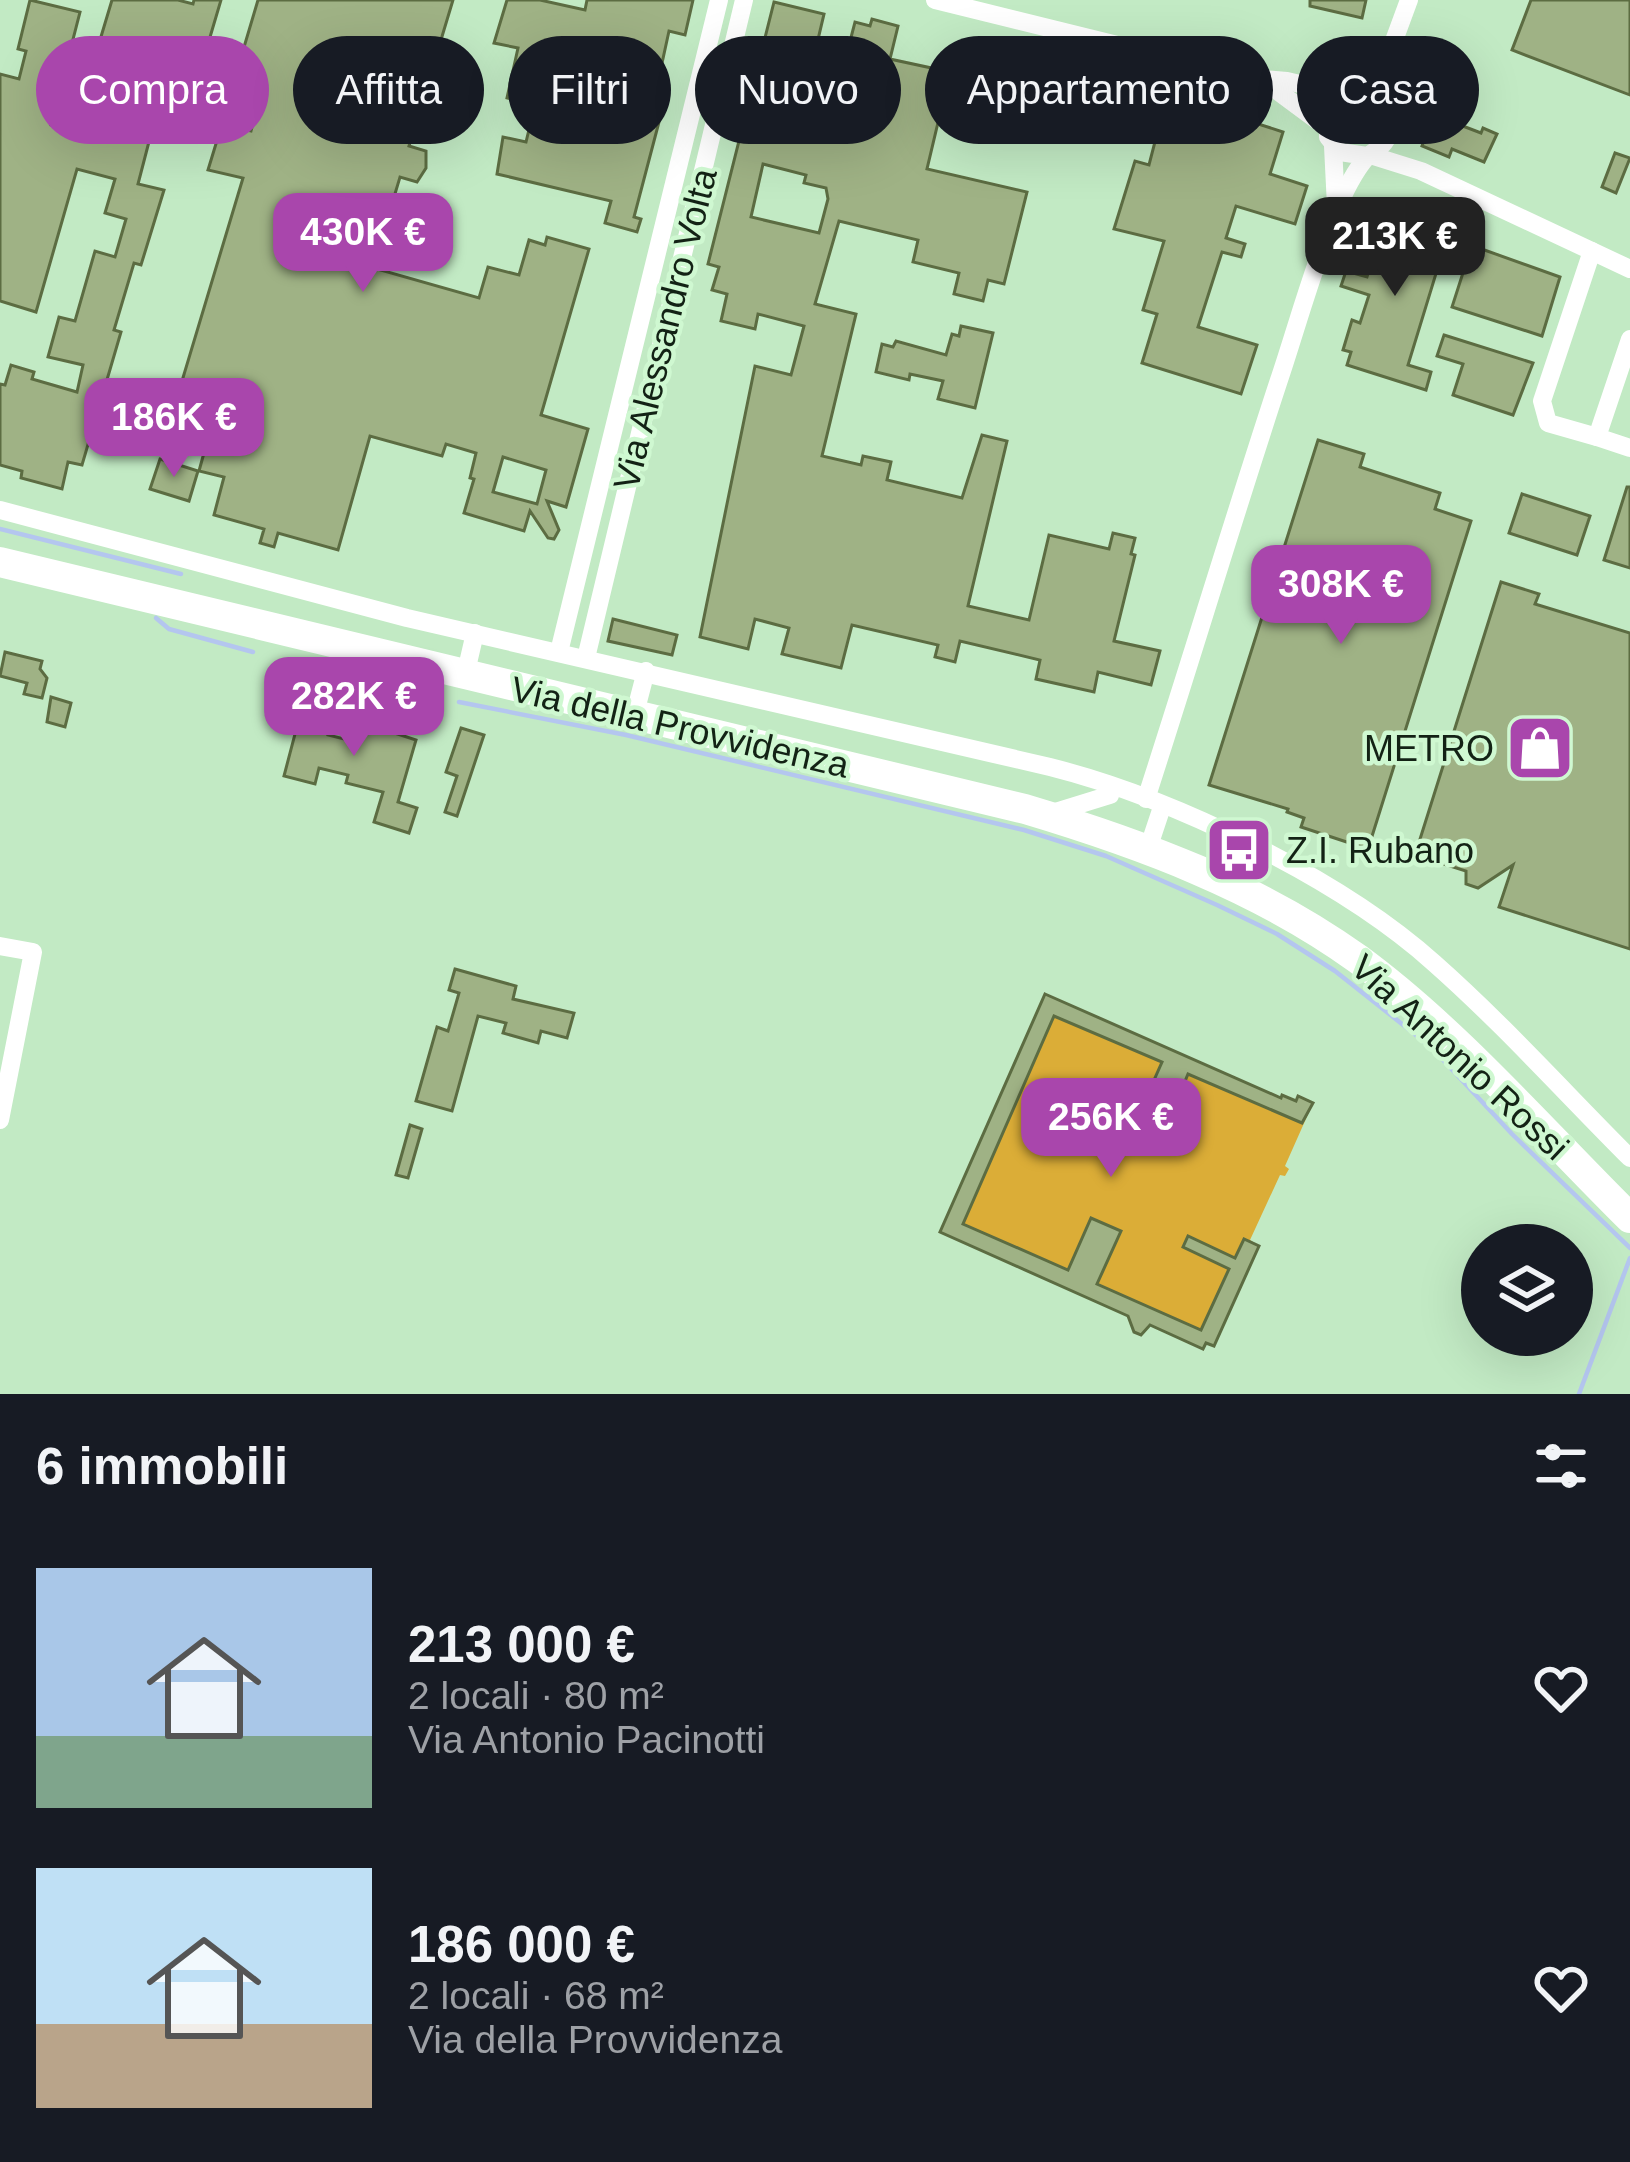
<!DOCTYPE html>
<html lang="it">
<head>
<meta charset="utf-8">
<style>
	body { margin:0; font-family:Helvetica,sans-serif; background:#20242c; color:#f1f3f6; height:100vh; display:flex; flex-direction:column; font-size:45px; white-space:nowrap }
	* { box-sizing:border-box; margin:0 }
	p { font-size:39px; color:#9ea1a6 }
	.icon { flex:none; width:66px; height:66px; fill:none; stroke:currentColor; stroke-width:2; stroke-linecap:round; stroke-linejoin:round }
	.map { position:relative; height:1394px; overflow:hidden }
	.details { display:flex; flex-direction:column; background:#171b24; flex:1 }
	.details>* { flex:none }
	.guide { position:absolute; left:36px; top:36px; width:1560px; height:108px; display:flex; gap:24px }
	.fabs { position:absolute; left:1461px; top:1224px; display:grid; gap:24px }
	.fabs a { display:grid; place-items:center; width:132px; height:132px; border-radius:50%; background:#171b24; box-shadow:0 12px 48px #0002; font-size:60px }
	.price { position:absolute; translate:-50% -102px; padding:0 27px; border-radius:24px; background:#a946ac; color:#fff; font-size:39px; line-height:78px; filter:drop-shadow(0 3px 6px #0008) }
	.price::after { content:''; position:absolute; left:50%; top:72px; width:36px; height:27px; margin-left:-18px; background:inherit; clip-path:polygon(0 0,100% 0,50% 100%) }
	.price.current { background:#222; color:#fff }
	ul { padding:0; list-style:none }
	li { display:flex; align-items:center; gap:36px; height:300px; padding:0 36px }
	li span { display:grid; place-items:center; flex:none; width:336px; height:240px; border-radius:0px; color:#555 }
	li>.icon { margin-inline-start:auto }
	span .icon { width:144px; height:144px; fill:#fffc; stroke-width:1 }
	li b { font-size:51px }
	h2 { display:flex; justify-content:space-between; align-items:center; height:144px; padding:0 36px; font-size:51px }
	.pill { padding:0 42px; border-radius:54px; background:#171b24; box-shadow:0 12px 48px #0002; font-size:42px; line-height:108px }
	.pill.current { background:#a946ac; color:#fff }
	.map>svg:first-child { display:block }
	.green { fill:#dbad37 }
	.lines { fill:none; stroke-linecap:round; stroke-linejoin:round }
	.stream { stroke:#b4c6ef; stroke-width:4.5 }
	.building { fill:#9fb285; stroke:#5c6c42; stroke-width:3; fill-rule:evenodd }
	.street { stroke:#fff; stroke-width:18 }
	.primary { stroke:#fff; stroke-width:30 }
	.labels { text-anchor:middle; dominant-baseline:central; stroke-width:9; stroke-linejoin:round; paint-order:stroke }
	.street-label { font-size:36px; fill:#132215; stroke:#cff8d1 }
	.poi-label { font-size:36px; fill:#132215; stroke:#cff8d1; text-anchor:end }
</style>
</head>
<body>
<div class="map">
<svg width="1630" height="1394" viewBox="0 0 1630 1394">
	<rect width="100%" height="100%" fill="#c2eac4"/>
	<!-- green -->
	<polygon class="green" points="1045,994 1280,1098 1282,1095 1296,1101 1298,1096 1313,1103 1285,1166 1289,1169 1285,1176 1280,1175 1250,1240 1259,1246 1203,1349 1151,1325 1141,1335 1134,1332 1134,1319 1082,1295 1084,1289 1069,1289 940,1232"/>
	<g class="lines">
		<!-- stream -->
		<g class="stream">
			<polyline points="0,529 181,574"/>
			<polyline points="156,618 169,629 253,652"/>
			<polyline points="300,663 418,693"/>
			<polyline points="459,702 626,735 1024,830 1106,856 1217,905 1277,934 1335,971 1431,1047 1512,1134 1630,1248"/>
			<polyline points="1579,1394 1630,1258"/>
		</g>
	</g>
	<!-- building -->
	<g class="building">
		<polygon points="30,0 80,12 51,125 73,131 85,89 158,107 138,184 164,190 141,265 134,263 114,330 121,332 82,465 68,462 62,489 21,478 22,471 0,465 0,384 5,385 11,365 34,372 32,379 77,392 83,365 48,357 59,317 75,321 95,251 115,257 126,219 105,213 115,179 77,169 36,312 0,301 0,74 19,79 26,51 18,49"/>
		<polygon points="112,0 178,0 193,4 194,0 221,0 194,91 181,87 188,62 150,50 146,65 97,50"/>
		<path d="M258,0H453L409,146L426,151V168L417,182L400,177L383,234L292,207L282,242L479,298L488,267L519,275L529,240L545,245L547,237L589,249L541,415L588,429L566,507L547,501L559,530L554,539L548,538L530,511L524,531L464,513L474,479L470,478L476,453L446,444L442,456L370,436L338,550L278,533L274,547L260,543L264,529L214,515L224,477L199,471L215,413L176,401L243,178L208,170L222,124L251,131L257,109L228,101ZM503,457L546,470L537,504L493,492Z"/>
		<polygon points="507,0 540,0 585,10 587,0 693,0 685,35 669,31 654,100 664,103 634,217 641,219 637,232 605,223 611,201 497,174 503,137 526,142 535,105 507,98 518,48 494,43"/>
		<polygon points="1310,0 1366,0 1362,18 1310,6"/>
		<polygon points="1531,0 1630,0 1630,95 1512,50"/>
		<path d="M774,2L824,14L811,69L841,76L855,22L870,26L872,19L898,26L890,59L950,72L927,169L1027,192L1004,284L988,280L983,301L954,294L959,273L913,262L918,240L839,221L815,304L856,314L822,456L861,465L863,456L891,462L887,480L962,498L982,435L1007,441L968,606L1029,620L1049,535L1109,549L1113,533L1135,538L1131,554L1135,555L1114,641L1160,651L1151,685L1098,672L1094,692L1036,679L1040,660L960,641L955,662L935,657L938,645L852,625L841,668L782,654L789,628L755,619L748,649L700,637L755,366L791,375L804,326L758,314L755,329L721,321L727,294L712,290L719,267L708,264ZM763,164L806,175L804,183L826,188L828,199L819,233L751,217Z"/>
		<polygon points="1164,107 1211,122 1213,116 1244,125 1246,120 1283,132 1270,174 1307,186 1295,224 1236,206 1226,238 1245,244 1241,257 1222,252 1198,327 1257,345 1241,394 1142,363 1157,314 1143,310 1164,241 1114,229 1135,161 1149,165"/>
		<polygon points="1434,115 1481,133 1483,128 1497,134 1484,162 1452,149 1449,157 1422,146"/>
		<polygon points="1615,153 1630,158 1616,193 1602,187"/>
		<polygon points="1387,212 1449,231 1408,365 1431,372 1426,390 1347,365 1351,352 1343,350 1352,320 1360,323 1369,295 1341,286 1346,271 1367,277"/>
		<polygon points="1476,247 1560,277 1542,336 1452,307 1470,251 1474,252"/>
		<polygon points="961,326 993,333 975,408 938,399 943,381 910,374 909,380 876,372 882,344 893,347 896,341 946,355 952,334 959,336"/>
		<polygon points="1444,335 1533,363 1513,415 1453,395 1463,364 1437,356"/>
		<polygon points="1318,440 1364,454 1360,467 1440,493 1435,509 1471,521 1368,849 1301,827 1304,818 1287,812 1288,809 1209,785"/>
		<polygon points="160,459 198,471 189,501 150,489"/>
		<polygon points="1627,487 1630,487 1630,568 1604,560"/>
		<polygon points="1522,494 1590,516 1577,555 1509,533"/>
		<polygon points="1501,582 1539,594 1535,604 1630,633 1630,949 1499,907 1513,865 1478,888 1466,884 1466,871 1415,855"/>
		<polygon points="613,619 677,635 672,655 608,641"/>
		<polygon points="5,652 42,661 40,669 47,678 42,698 24,694 27,683 0,676"/>
		<polygon points="306,692 337,700 328,735 356,742 361,722 416,740 398,802 417,808 409,833 374,822 383,792 346,783 348,775 319,768 315,784 284,776"/>
		<polygon points="51,697 71,703 65,727 47,722"/>
		<polygon points="461,728 484,735 457,816 445,812 457,776 446,772"/>
		<polygon points="455,969 516,986 513,999 574,1013 567,1038 541,1031 538,1043 503,1033 506,1023 478,1016 452,1111 416,1101 437,1027 448,1031 459,993 449,990"/>
		<polygon points="1045,994 1281,1098 1282,1095 1296,1101 1298,1096 1313,1103 1302,1123 1188,1074 1174,1108 1147,1096 1162,1062 1054,1016 963,1224 1068,1270 1091,1218 1121,1231 1097,1284 1201,1330 1229,1269 1183,1247 1188,1236 1235,1258 1244,1239 1259,1246 1214,1346 1206,1343 1203,1349 1150,1325 1141,1335 1134,1332 1128,1316 940,1232"/>
		<polygon points="410,1125 422,1129 408,1178 396,1175"/>
	</g>
	<g class="lines">
		<!-- street -->
		<g class="street">
			<polyline points="935,0 1251,78 1287,81 1347,95"/>
			<polyline points="1264,81 1326,127"/>
			<polyline points="1385,109 1385,65 1409,0"/>
			<polyline points="1333,146 1336,206"/>
			<polyline points="1370,155 1421,171 1630,269"/>
			<polyline points="1592,251 1542,401 1548,423 1597,437"/>
			<polyline points="1630,339 1597,437 1630,448"/>
			<path d="M0,510L407,618L1050,767C1173,798 1339,878 1434,963C1503,1024 1565,1093 1630,1158"/>
			<polyline points="559,652 719,0"/>
			<polyline points="586,658 744,0"/>
			<polyline points="465,676 475,633"/>
			<polyline points="634,717 646,671"/>
			<path d="M1146,799C1192,657 1235,513 1282,371C1299,319 1314,265 1335,214C1342,197 1354,172 1366,158C1373,151 1381,149 1386,140C1405,104 1354,75 1329,111L1328,137L1340,152L1367,156"/>
			<polyline points="1055,812 1110,795 1113,787"/>
			<polyline points="1148,849 1162,807"/>
			<polyline points="0,946 33,952 0,1120"/>
		</g>
		<!-- primary -->
		<path class="primary" d="M0,562L1025,809C1142,844 1258,887 1358,959C1455,1030 1544,1133 1630,1218"/>
	</g>
	<!-- icons -->
	<defs>
		<symbol id="shop-square" viewBox="-11 -11 22 22"><rect x="-9" y="-9" width="18" height="18" rx="4" fill="#a946ac" stroke="#cff8d1"/><path d="M-5-2.5h2.3a2.7 3.5 0 0 1 5.4 0H5L5.5 6h-11ZM-1.5-2.5h3a1.5 2.3 0 0 0-3 0Z" fill="#fff"/></symbol>
		<symbol id="bus-square" viewBox="-11 -11 22 22"><rect x="-9" y="-9" width="18" height="18" rx="4" fill="#a946ac" stroke="#cff8d1"/><path d="M-5-6H5V4H4V6H2V4H-2V6H-4V4H-5ZM-3.5-4V0h7V-4ZM-3.5 1.2v1.5H-2V1.2ZM2 1.2v1.5H3.5V1.2Z" fill="#fff"/></symbol>
	</defs>
	<g fill-rule="evenodd">
		<use href="#shop-square" x="1502" y="710" width="76" height="76"/>
		<use href="#bus-square" x="1201" y="812" width="76" height="76"/>
	</g>
	<g class="labels">
		<!-- street labels -->
		<g class="street-label">
			<text transform="translate(665 329) rotate(-76)">Via Alessandro Volta</text>
			<text transform="translate(680 727) rotate(13)">Via della Provvidenza</text>
			<text transform="translate(1460 1057) rotate(43)">Via Antonio Rossi</text>
		</g>
		<!-- poi labels -->
		<g class="poi-label">
			<text x="1494" y="748">METRO</text>
			<text x="1286" y="850" text-anchor="start">Z.I. Rubano</text>
		</g>
	</g>
</svg>
<div class="fabs">
<a><svg class="icon" aria-label="layers" viewBox="0 0 24 24"><path d="M12 4l9 5-9 5-9-5zM3 14l9 5 9-5"/></svg></a>
</div>
<b class="price" style="left:363px;top:295px">430K €</b>
<b class="price current" style="left:1395px;top:299px">213K €</b>
<b class="price" style="left:174px;top:480px">186K €</b>
<b class="price" style="left:1341px;top:647px">308K €</b>
<b class="price" style="left:354px;top:759px">282K €</b>
<b class="price" style="left:1111px;top:1180px">256K €</b>
<div class="guide">
<a class="pill current">Compra</a>
<a class="pill">Affitta</a>
<a class="pill">Filtri</a>
<a class="pill">Nuovo</a>
<a class="pill">Appartamento</a>
<a class="pill">Casa</a>
</div>
</div>
<section class="details">
<h2>6 immobili<svg class="icon" aria-label="filters" viewBox="0 0 24 24"><path d="M4 7h16M4 17h16"/><circle cx="9" cy="7" r="2"/><circle cx="15" cy="17" r="2"/></svg></h2>
<ul>
<li><span style="background:linear-gradient(#a9c7e8 70%,#7fa58c 0)"><svg class="icon" aria-label="home" viewBox="0 0 24 24"><path d="M3 11l9-7 9 7M6 9v11h12V9"/></svg></span><div><b>213 000 €</b><p>2 locali · 80 m²</p><p>Via Antonio Pacinotti</p></div><svg class="icon" aria-label="heart" viewBox="0 0 24 24"><path d="M12 20l-8-8c-3-5 5-10 8-4 3-6 11-1 8 4z"/></svg></li>
<li><span style="background:linear-gradient(#bfe0f5 65%,#b9a48a 0)"><svg class="icon" aria-label="home" viewBox="0 0 24 24"><path d="M3 11l9-7 9 7M6 9v11h12V9"/></svg></span><div><b>186 000 €</b><p>2 locali · 68 m²</p><p>Via della Provvidenza</p></div><svg class="icon" aria-label="heart" viewBox="0 0 24 24"><path d="M12 20l-8-8c-3-5 5-10 8-4 3-6 11-1 8 4z"/></svg></li>
</ul>
</section>
</body>
</html>
